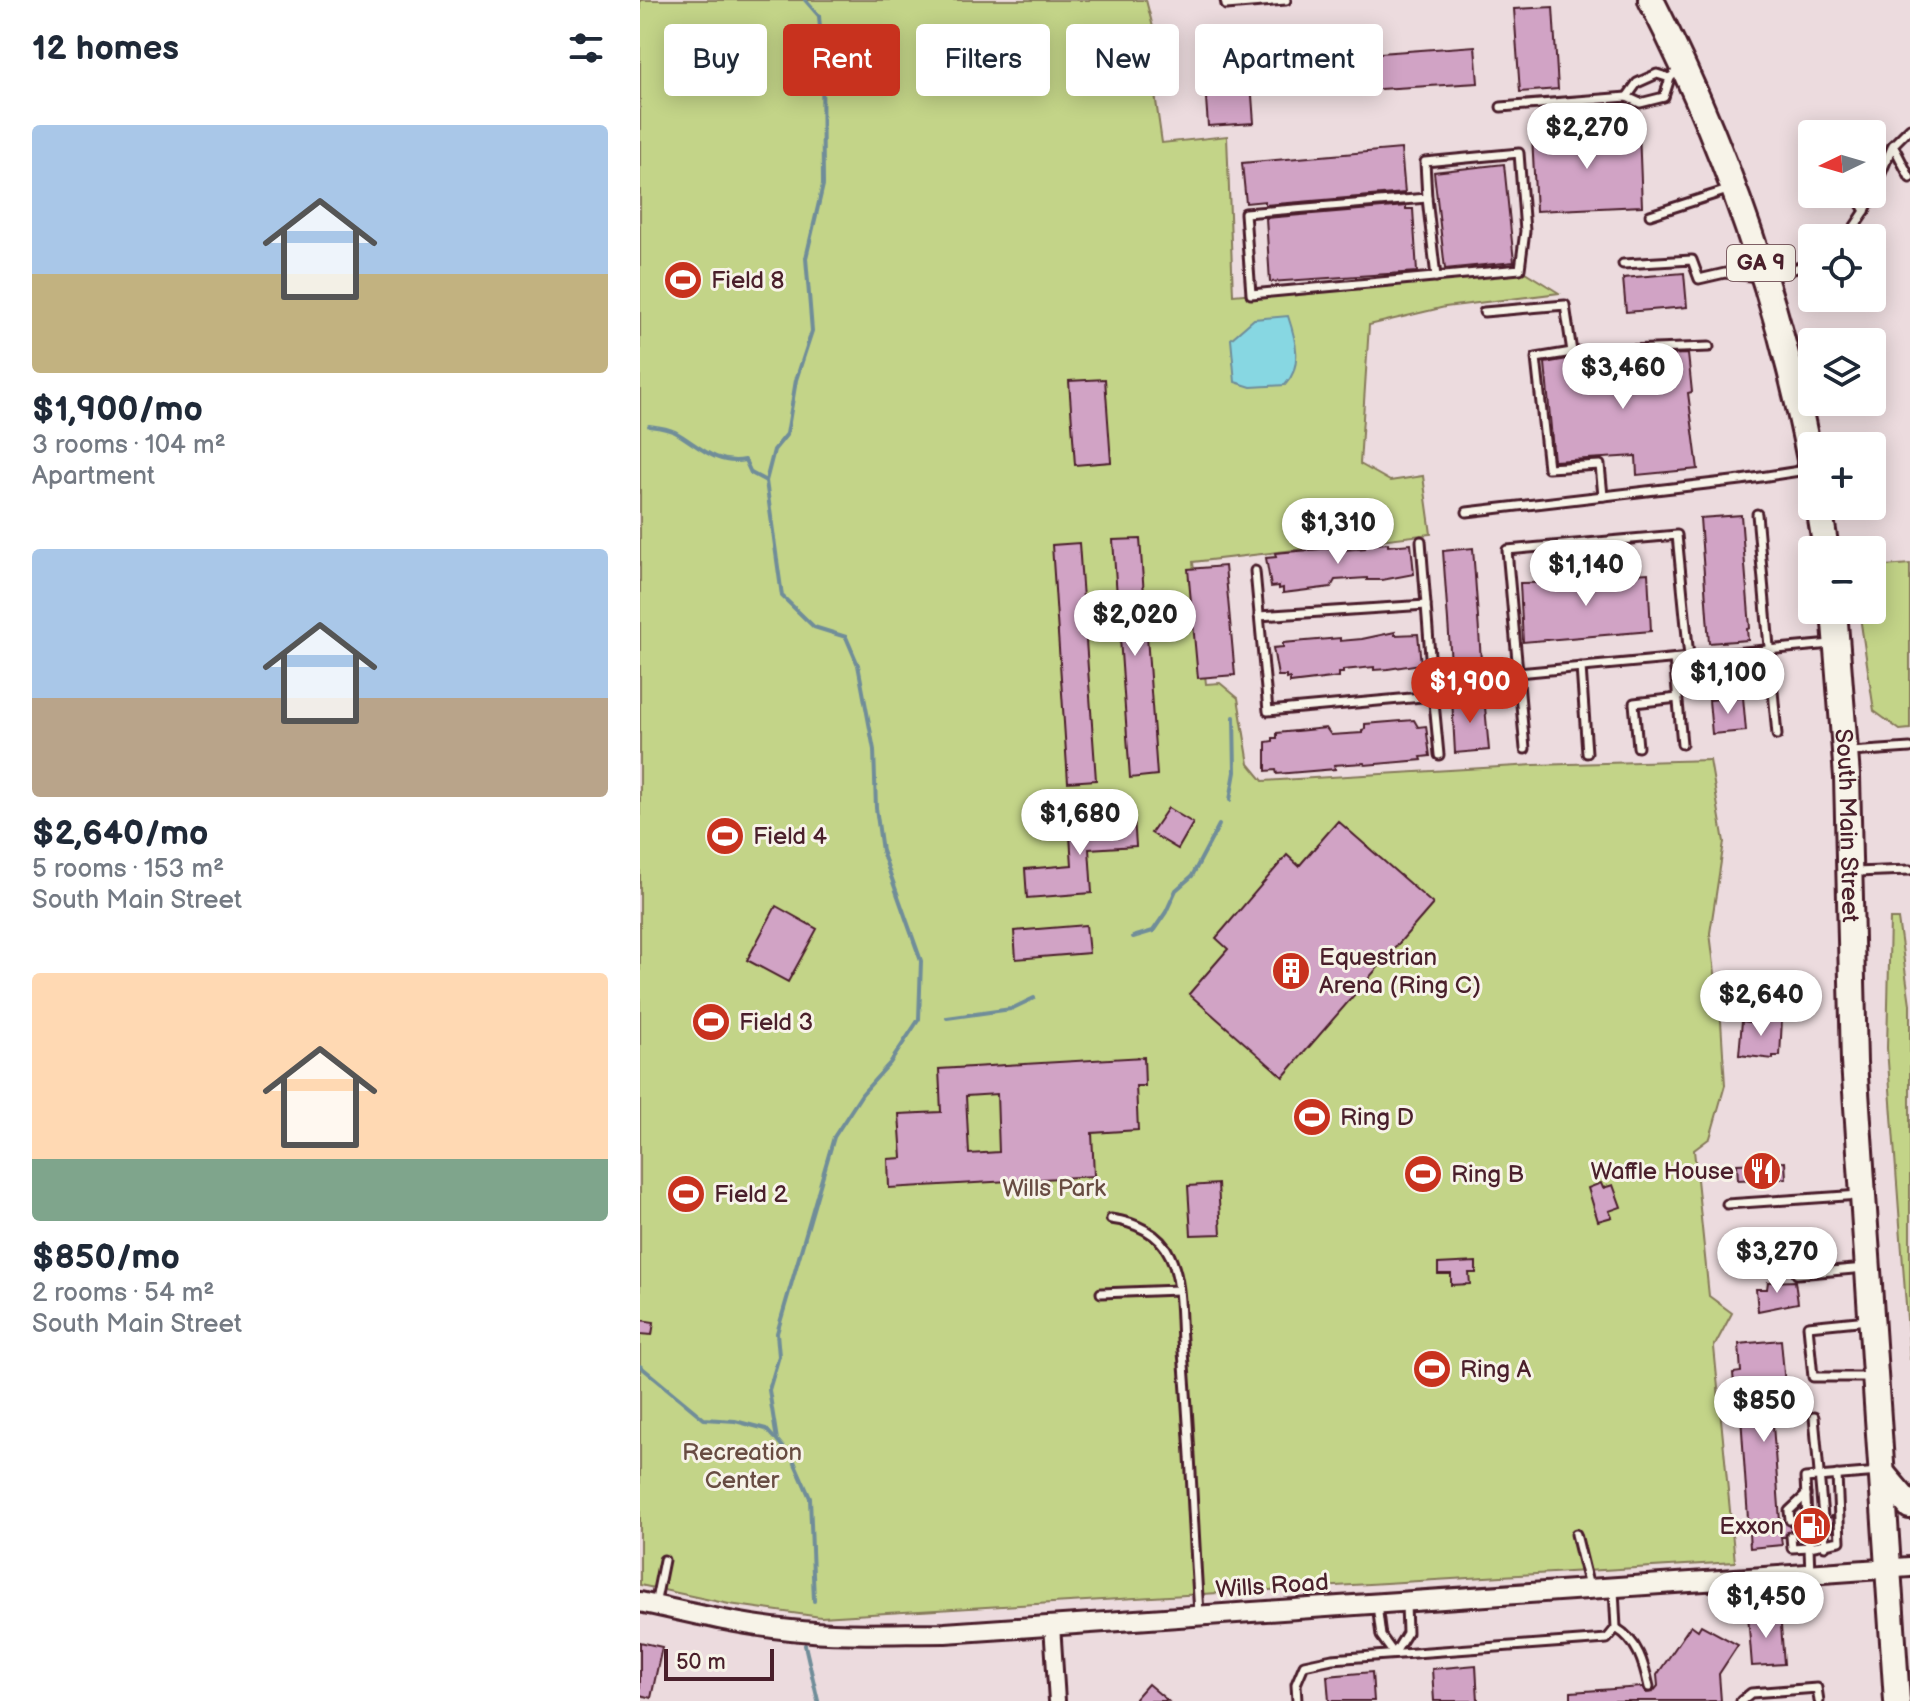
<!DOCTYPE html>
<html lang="en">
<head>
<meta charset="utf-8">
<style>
	body { margin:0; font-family:"Balsamiq Sans",sans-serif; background:#f6f6f7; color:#1f2937; height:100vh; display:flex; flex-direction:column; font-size:30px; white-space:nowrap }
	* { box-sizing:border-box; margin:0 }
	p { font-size:26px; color:#747a83 }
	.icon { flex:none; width:44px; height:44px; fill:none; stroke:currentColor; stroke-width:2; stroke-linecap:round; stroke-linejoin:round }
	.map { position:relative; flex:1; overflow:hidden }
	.details { display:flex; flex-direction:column; background:#fff; width:640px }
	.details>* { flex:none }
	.top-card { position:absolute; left:24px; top:24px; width:760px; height:72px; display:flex; gap:16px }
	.needle { width:52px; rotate:265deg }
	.controls { position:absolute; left:1158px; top:120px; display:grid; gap:16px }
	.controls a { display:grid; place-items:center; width:88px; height:88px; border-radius:8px; background:#fff; box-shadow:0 4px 20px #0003; font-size:40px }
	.scale { position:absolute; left:24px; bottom:20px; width:110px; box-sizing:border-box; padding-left:8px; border:4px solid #4a1f2b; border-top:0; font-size:22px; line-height:28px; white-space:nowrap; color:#4a1f2b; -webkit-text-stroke:6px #f7f3e8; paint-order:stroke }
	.price { position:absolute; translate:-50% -68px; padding:0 18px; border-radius:28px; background:#fff; color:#222; font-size:26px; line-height:52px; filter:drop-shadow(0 2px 4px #0008) }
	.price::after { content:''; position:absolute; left:50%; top:48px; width:24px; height:18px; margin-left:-12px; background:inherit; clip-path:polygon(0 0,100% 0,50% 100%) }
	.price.current { background:#c8321e; color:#fff }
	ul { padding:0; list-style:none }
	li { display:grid; align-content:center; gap:16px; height:424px; padding:0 32px }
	li span { display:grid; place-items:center; height:248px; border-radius:8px; color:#555 }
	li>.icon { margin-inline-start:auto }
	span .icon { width:144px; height:144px; fill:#fffc; stroke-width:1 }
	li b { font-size:34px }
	h2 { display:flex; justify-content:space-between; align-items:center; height:96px; padding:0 32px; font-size:34px }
	.pill { padding:0 28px; border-radius:8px; background:#fff; box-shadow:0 4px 20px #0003; font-size:28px; line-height:72px }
	.pill.current { background:#c8321e; color:#fff }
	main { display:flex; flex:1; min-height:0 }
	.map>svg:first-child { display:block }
	.green { fill:#c3d488; stroke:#867a5a; stroke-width:2 }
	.water { fill:#87d7e2; stroke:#6f8d99; stroke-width:2 }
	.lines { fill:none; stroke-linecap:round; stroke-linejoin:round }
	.stream { stroke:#6f8d99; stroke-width:4 }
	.building { fill:#d1a3c5; stroke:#4a1f2b; stroke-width:2; fill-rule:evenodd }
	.service-casing { stroke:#4a1f2b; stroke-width:13 }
	.minor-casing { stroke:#4a1f2b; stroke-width:20 }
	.tertiary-casing { stroke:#4a1f2b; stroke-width:24 }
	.trunk-casing { stroke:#4a1f2b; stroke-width:30 }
	.service { stroke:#f7f3e8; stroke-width:7 }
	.minor { stroke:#f7f3e8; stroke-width:14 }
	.tertiary { stroke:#f7f3e8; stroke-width:18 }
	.trunk { stroke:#f7f3e8; stroke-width:24 }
	.labels { text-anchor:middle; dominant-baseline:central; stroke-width:6; stroke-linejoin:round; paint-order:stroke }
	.shield { fill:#f7f3e8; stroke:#7e5f64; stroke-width:2 }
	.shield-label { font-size:22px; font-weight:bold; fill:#4a1f2b }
	.poi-label { font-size:24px; fill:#4a1f2b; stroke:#f7f3e8; text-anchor:start }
	.street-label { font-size:24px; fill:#4a1f2b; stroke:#f7f3e8 }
	.park-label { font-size:24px; fill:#684c42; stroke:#f7f3e8 }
</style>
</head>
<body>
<main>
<section class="details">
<h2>12 homes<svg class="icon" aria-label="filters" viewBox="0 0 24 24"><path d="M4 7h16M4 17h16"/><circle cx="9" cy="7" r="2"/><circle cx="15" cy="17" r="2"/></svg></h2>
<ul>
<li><span style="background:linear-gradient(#a9c7e8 60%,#c2b280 0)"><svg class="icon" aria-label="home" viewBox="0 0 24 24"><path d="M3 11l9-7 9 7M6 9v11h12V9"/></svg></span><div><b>$1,900/mo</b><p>3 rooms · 104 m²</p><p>Apartment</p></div></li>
<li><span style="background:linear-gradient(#a9c7e8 60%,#b9a48a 0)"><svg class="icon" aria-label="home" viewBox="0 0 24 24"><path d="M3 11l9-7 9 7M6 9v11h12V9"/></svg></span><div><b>$2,640/mo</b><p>5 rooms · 153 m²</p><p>South Main Street</p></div></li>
<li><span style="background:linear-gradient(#ffd9b3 75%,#7fa58c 0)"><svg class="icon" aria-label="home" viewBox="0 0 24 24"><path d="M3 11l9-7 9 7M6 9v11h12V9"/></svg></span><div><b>$850/mo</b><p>2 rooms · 54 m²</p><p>South Main Street</p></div></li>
</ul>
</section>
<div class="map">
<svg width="1270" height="1701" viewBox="0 0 1270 1701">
	<rect width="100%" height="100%" fill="#ecdbde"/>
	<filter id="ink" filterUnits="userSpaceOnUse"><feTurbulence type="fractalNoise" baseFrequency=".0125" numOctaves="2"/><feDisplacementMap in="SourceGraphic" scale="16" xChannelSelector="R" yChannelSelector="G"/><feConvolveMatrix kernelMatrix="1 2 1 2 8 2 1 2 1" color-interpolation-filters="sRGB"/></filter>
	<g filter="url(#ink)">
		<!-- green -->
		<g class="green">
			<polygon points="0,0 506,0 514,31 511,66 522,143 587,136 593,295 880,269 919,293 805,307 729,325 720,464 750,481 783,476 791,534 553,562 566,684 580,683 598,698 609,764 623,781 894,765 1070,760 1084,842 1070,933 1081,1021 1085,1085 1070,1138 1054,1150 1069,1296 1092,1313 1074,1347 1095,1562 181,1617 89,1604 0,1585"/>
			<polygon points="1270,564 1270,729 1260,730 1234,711 1219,610 1232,610 1232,567"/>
			<polygon points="1250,919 1258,919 1270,1004 1270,1360 1247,1048"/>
		</g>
		<!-- water -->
		<path class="water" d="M648,316C656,340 663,366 645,385L611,387L595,382L591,339L614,319Z"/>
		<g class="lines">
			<!-- stream -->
			<g class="stream">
				<polyline points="165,0 179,16 182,52 183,185 166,258 172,331 156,380 147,434 134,450 126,481 142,596 174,627 206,637 218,665 234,750 236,808 242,851 281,961 279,1019 250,1063 222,1094 194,1137 137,1333 139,1356 129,1390 137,1440 153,1459 170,1498 174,1601"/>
				<path d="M9,426C17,427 27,428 35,432C58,445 76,466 105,460L111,473L126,481"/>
				<polyline points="590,800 595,772 594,717"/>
				<polyline points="493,937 513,931 526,912 536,890 552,876 579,825"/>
				<polyline points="307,1018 371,1009 394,998"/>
				<polyline points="0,1366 64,1419 95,1421 126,1429 134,1438"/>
				<polyline points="165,1645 178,1701"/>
			</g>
		</g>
		<!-- building -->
		<g class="building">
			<polygon points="913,7 918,89 880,92 874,9"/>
			<polygon points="835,46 838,83 674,93 672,58"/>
			<polygon points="609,54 614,123 568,126 563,57"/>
			<polygon points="999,131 1002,206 896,211 892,136"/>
			<polygon points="761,149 765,193 625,205 625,201 606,203 602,163"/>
			<polygon points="864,164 874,262 805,269 794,172"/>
			<polygon points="766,206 766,209 773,209 777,272 630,282 626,218"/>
			<polygon points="1044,273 1047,307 986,312 983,278"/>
			<polygon points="1048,354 1052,392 1048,393 1058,469 997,475 996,456 914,461 905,363 933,358"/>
			<polygon points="465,379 471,462 435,465 429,381"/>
			<polygon points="1101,515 1110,628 1107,629 1108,640 1069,643 1060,518"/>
			<polygon points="500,539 517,775 490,778 473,540"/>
			<polygon points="439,543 456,780 428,782 412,545"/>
			<polygon points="748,543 748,546 771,544 774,574 742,580 727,580 727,578 695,580 691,587 643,593 643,588 639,589 639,586 631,587 626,558 636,557 635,553 692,548 692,551 725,548 725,545"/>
			<polygon points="833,548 841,660 811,663 803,551"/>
			<polygon points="585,566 595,675 558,678 548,569"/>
			<polygon points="1008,573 1011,631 883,642 880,583 950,582 950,577"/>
			<polygon points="755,632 755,635 778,634 781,664 748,669 734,670 734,667 703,670 703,673 699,673 699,677 650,683 650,678 646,679 646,676 638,676 633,648 643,647 643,643 700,638 700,641 722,639"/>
			<polygon points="844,696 849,750 815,753 812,698"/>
			<polygon points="1103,697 1106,731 1072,734 1069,700"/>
			<polygon points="774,720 778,727 786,726 790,756 781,757 782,760 725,765 724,763 694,765 695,769 637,774 636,770 626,771 626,742 633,741 633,738 637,738 637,733 686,728 691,735 722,733 722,730 725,729 725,724"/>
			<polygon points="528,808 553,823 538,849 511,833"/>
			<polygon points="494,817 496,846 449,849 452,893 387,898 385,869 432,865 429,821"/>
			<polygon points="698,821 793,904 643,1077 549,994 588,949 576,938 647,855 659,866"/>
			<polygon points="136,906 177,929 148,982 107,960"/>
			<polygon points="446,925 449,953 376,959 374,931"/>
			<polygon points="1110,1017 1142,1019 1140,1056 1133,1056 1133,1059 1099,1055 1102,1021 1110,1022"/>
			<path d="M504,1057L505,1086H496L498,1130L452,1133L454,1176L249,1188L248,1159L262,1158L259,1114L301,1112L299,1069ZM357,1094L359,1152L329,1154L326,1096Z"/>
			<polygon points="1145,1162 1146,1178 1098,1180 1097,1164"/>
			<polygon points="961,1183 963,1188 973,1185 981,1207 969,1211 972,1217 958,1221 948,1188"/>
			<polygon points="578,1184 581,1234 551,1235 548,1186"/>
			<polygon points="836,1262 836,1273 829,1273 830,1284 811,1285 811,1274 798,1274 798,1264"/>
			<polygon points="1155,1281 1158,1303 1118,1311 1116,1289 1127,1289 1128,1282"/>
			<polygon points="0,1320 14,1322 12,1335 0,1334"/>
			<polygon points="1141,1340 1146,1396 1131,1397 1140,1521 1144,1521 1150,1526 1160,1519 1163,1524 1168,1525 1173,1518 1183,1523 1192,1516 1193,1532 1183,1527 1178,1534 1167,1529 1162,1535 1158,1536 1154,1531 1150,1530 1145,1537 1141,1537 1142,1545 1110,1548 1101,1416 1105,1415 1102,1384 1094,1385 1093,1373 1101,1372 1099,1344"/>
			<polygon points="1140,1613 1144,1664 1112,1666 1108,1615"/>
			<polygon points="1051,1625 1058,1630 1061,1625 1098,1645 1079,1674 1081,1701 931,1701 931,1692 1002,1687 1006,1693 1013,1692 1018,1686 1017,1675"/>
			<polygon points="0,1642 22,1647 11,1698 0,1695"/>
			<polygon points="836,1665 838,1701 794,1701 792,1669"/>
			<polygon points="732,1672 734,1701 689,1701 687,1676"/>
			<polygon points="508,1684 528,1701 493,1701"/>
		</g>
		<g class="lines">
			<defs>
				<g id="service">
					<polyline points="585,0 586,5 646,0"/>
					<polyline points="987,97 997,83 1017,74 1030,78"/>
					<polyline points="861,107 987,97 1000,103 1024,97 1030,78 1039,69"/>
					<polyline points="1253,145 1270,178"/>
					<polygon points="879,153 885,231 880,269 611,294 605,213 787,198 785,162"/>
					<polyline points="1215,194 1225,211"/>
					<polyline points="787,198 796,277"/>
					<polyline points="1010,215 1091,189"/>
					<polyline points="1207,238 1225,211 1253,145 1270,128"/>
					<polyline points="983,264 1052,260 1059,279 1085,273 1126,278 1172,263"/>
					<polyline points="844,312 925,305 932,352 1069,347"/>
					<polyline points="932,352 896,358 908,468 960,465 963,496"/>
					<polyline points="827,512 1101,480 1166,470"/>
					<polyline points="1117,514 1137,735"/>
					<polyline points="781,541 792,681"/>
					<polyline points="615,571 628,711 793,696"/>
					<polyline points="619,616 786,605"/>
					<polyline points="1034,659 1042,744"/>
					<polyline points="941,667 947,753"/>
					<polyline points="998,747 994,703 1038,698"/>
					<polyline points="885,749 867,550 1037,535 1049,657"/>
					<polyline points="1211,752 1270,748"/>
					<polyline points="799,755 792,681 1191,644"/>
					<polyline points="1215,872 1270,870"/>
					<polyline points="1087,1204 1220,1195"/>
					<path d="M471,1219C494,1222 520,1233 530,1256C542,1281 540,1313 542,1340C550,1431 553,1522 559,1613"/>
					<polyline points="1157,1274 1225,1268"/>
					<polyline points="461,1293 538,1290"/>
					<polyline points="1228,1320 1168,1326 1173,1377 1233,1377"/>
					<polyline points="1174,1417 1183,1517"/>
					<polyline points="1167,1519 1165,1478 1239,1472"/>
					<polyline points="1150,1520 1149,1511 1166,1495"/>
					<polyline points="1184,1533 1185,1546"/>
					<polyline points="936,1534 949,1587"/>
					<polyline points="1151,1536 1152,1548 1169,1547 1168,1535"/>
					<polyline points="1170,1574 1169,1547 1200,1541 1197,1475"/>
					<polyline points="15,1605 24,1560"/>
					<polyline points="737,1605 741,1636 754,1654 767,1633 766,1604"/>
					<path d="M976,1628C998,1641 1004,1664 1009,1687"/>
					<polyline points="657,1701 656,1684 664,1665 692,1659 967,1639 976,1628 974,1590"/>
					<polyline points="1101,1701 1111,1693 1177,1688 1179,1701"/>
				</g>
				<polyline id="minor" points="412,1625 417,1701"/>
				<path id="tertiary" d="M0,1602C50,1613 100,1625 151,1630C202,1636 254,1633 305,1633L1270,1567"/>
				<g id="trunk">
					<path d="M1011,0C1087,149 1141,307 1172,470"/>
					<polyline points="1179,506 1186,550"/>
					<path id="s1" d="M1194,610L1207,777L1214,1062L1257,1701"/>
					<polyline points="1241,1472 1270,1506"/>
				</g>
			</defs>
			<!-- service casing -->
			<use href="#service" class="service-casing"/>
			<!-- minor casing -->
			<use href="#minor" class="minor-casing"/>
			<!-- tertiary casing -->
			<use href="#tertiary" class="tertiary-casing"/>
			<!-- trunk casing -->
			<use href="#trunk" class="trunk-casing"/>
			<!-- service -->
			<use href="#service" class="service"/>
			<!-- minor -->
			<use href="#minor" class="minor"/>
			<!-- tertiary -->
			<use href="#tertiary" class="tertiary"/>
			<!-- trunk -->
			<use href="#trunk" class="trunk"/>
		</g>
	</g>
	<!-- icons -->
	<defs>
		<symbol id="stadium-disc" viewBox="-11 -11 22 22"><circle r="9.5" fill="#c8321e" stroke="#f7f3e8"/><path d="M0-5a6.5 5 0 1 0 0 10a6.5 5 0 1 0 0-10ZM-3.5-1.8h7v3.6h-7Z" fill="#fff"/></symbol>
		<symbol id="building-disc" viewBox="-11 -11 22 22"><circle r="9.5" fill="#c8321e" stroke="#f7f3e8"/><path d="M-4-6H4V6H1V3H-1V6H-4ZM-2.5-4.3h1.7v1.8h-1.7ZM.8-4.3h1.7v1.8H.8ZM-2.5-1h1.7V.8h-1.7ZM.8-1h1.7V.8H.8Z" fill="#fff"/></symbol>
		<symbol id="restaurant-disc" viewBox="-11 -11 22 22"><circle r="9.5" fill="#c8321e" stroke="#f7f3e8"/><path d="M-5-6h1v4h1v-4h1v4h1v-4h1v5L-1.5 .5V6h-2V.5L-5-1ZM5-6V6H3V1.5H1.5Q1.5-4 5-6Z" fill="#fff"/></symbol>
		<symbol id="fuel-disc" viewBox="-11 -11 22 22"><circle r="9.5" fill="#c8321e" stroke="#f7f3e8"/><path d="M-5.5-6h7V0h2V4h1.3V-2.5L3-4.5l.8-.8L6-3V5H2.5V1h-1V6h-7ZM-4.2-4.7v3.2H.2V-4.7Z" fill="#fff"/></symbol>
	</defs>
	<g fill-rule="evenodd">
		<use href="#stadium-disc" x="21" y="258" width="44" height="44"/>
		<use href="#stadium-disc" x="63" y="814" width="44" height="44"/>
		<use href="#building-disc" x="629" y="949" width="44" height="44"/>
		<use href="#stadium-disc" x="49" y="1000" width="44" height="44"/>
		<use href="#stadium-disc" x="650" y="1095" width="44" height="44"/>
		<use href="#restaurant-disc" x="1100" y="1149" width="44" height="44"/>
		<use href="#stadium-disc" x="761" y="1152" width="44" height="44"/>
		<use href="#stadium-disc" x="24" y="1172" width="44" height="44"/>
		<use href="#stadium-disc" x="770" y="1347" width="44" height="44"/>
		<use href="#fuel-disc" x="1150" y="1504" width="44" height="44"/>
	</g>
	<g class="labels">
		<!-- shield labels -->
		<rect class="shield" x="1087" y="245" width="68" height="36" rx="6"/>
		<g class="shield-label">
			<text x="1121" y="263">GA 9</text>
		</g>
		<!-- poi labels -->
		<g class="poi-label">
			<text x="71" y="280">Field 8</text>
			<text x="113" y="836">Field 4</text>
			<text x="679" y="957">Equestrian<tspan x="679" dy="28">Arena (Ring C)</tspan></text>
			<text x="99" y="1022">Field 3</text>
			<text x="700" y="1117">Ring D</text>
			<text x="1094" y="1171" text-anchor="end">Waffle House</text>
			<text x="811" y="1174">Ring B</text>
			<text x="74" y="1194">Field 2</text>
			<text x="820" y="1369">Ring A</text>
			<text x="1144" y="1526" text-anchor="end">Exxon</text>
		</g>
		<!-- street labels -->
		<g class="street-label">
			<text stroke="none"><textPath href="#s1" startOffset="216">South Main Street</textPath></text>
			<text transform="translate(632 1586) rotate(-4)">Wills Road</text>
		</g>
		<!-- park labels -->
		<g class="park-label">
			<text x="414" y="1188">Wills Park</text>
			<text x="102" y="1452">Recreation<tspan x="102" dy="28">Center</tspan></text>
		</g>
	</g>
</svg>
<div class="controls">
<a><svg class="needle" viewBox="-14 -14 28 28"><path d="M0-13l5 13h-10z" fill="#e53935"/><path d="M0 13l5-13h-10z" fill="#747a83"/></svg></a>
<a><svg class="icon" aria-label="locate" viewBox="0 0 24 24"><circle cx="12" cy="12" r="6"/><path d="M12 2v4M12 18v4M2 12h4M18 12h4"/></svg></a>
<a><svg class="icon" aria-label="layers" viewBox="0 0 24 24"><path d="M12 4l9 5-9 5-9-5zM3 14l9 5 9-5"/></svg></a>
<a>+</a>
<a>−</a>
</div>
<div class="scale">50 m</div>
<b class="price" style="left:947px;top:171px">$2,270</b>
<b class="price" style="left:983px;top:411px">$3,460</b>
<b class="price" style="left:698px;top:566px">$1,310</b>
<b class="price" style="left:946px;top:608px">$1,140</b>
<b class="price" style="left:495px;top:658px">$2,020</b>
<b class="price" style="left:1088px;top:716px">$1,100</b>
<b class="price current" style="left:830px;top:725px">$1,900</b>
<b class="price" style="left:440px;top:857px">$1,680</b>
<b class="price" style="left:1121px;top:1038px">$2,640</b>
<b class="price" style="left:1137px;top:1295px">$3,270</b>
<b class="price" style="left:1124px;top:1444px">$850</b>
<b class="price" style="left:1126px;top:1640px">$1,450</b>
<div class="top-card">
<a class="pill">Buy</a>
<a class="pill current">Rent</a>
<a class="pill">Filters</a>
<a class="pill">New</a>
<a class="pill">Apartment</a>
</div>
</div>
</main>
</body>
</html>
